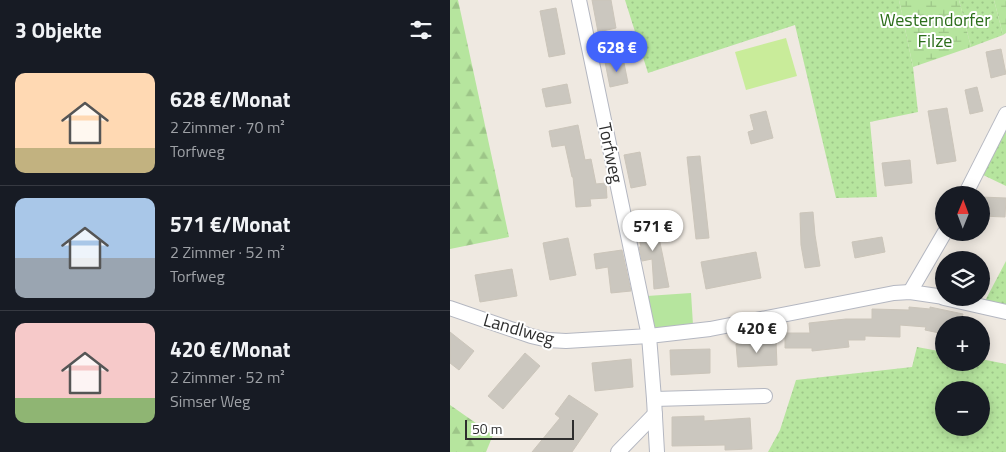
<!DOCTYPE html>
<html lang="de">
<head>
<meta charset="utf-8">
<style>
	body { margin:0; font-family:"Titillium Web",sans-serif; background:#242831; color:#f1f3f6; height:100vh; display:flex; flex-direction:column; font-size:19px; white-space:nowrap }
	* { box-sizing:border-box; margin:0 }
	p { font-size:16px; color:#9ea1a6 }
	.icon { flex:none; width:28px; height:28px; fill:none; stroke:currentColor; stroke-width:2; stroke-linecap:round; stroke-linejoin:round }
	.map { position:relative; flex:1; overflow:hidden }
	.drawer { display:flex; flex-direction:column; background:#171b24; width:450px }
	.drawer>* { flex:none }
	.needle { width:32px; rotate:1deg }
	.controls { position:absolute; left:485px; top:186px; display:grid; gap:10px }
	.controls a { display:grid; place-items:center; width:55px; height:55px; border-radius:50%; background:#171b24; box-shadow:0 2px 12px #0003; font-size:25px }
	.scale { position:absolute; left:15px; bottom:12px; width:109px; box-sizing:border-box; padding-left:5px; border:2px solid #2e2e2e; border-top:0; font-size:14px; line-height:18px; white-space:nowrap; color:#2e2e2e; -webkit-text-stroke:4px #fff; paint-order:stroke }
	.price { position:absolute; translate:-50% -42px; padding:0 11px; border-radius:18px; background:#fff; color:#222; font-size:16px; line-height:32px; filter:drop-shadow(0 1px 2px #0008) }
	.price::after { content:''; position:absolute; left:50%; top:30px; width:15px; height:11px; margin-left:-8px; background:inherit; clip-path:polygon(0 0,100% 0,50% 100%) }
	.price.selected { background:#4264fb; color:#fff }
	ul { padding:0; list-style:none }
	li { display:flex; align-items:center; gap:15px; height:125px; padding:0 15px }
	li+li { border-top:1px solid #363941 }
	li span { display:grid; place-items:center; flex:none; width:140px; height:100px; border-radius:10px; color:#555 }
	li>.icon { margin-inline-start:auto }
	span .icon { width:60px; height:60px; fill:#fffc; stroke-width:1 }
	li b { font-size:21px }
	h2 { display:flex; justify-content:space-between; align-items:center; height:60px; padding:0 15px; font-size:21px }
	main { display:flex; flex:1; min-height:0 }
	.map>svg:first-child { display:block }
	.grass { fill:url(#grass-dots); fill-rule:evenodd }
	.forest { fill:url(#forest-firs) }
	.wetland { fill:url(#wetland-marsh) }
	.park { fill:#b6e59e }
	.pitch { fill:#c9ec9a }
	.building { fill:#cbc7bf; stroke:#cbc5ba }
	.lines { fill:none; stroke-linecap:round; stroke-linejoin:round }
	.street-casing { stroke:#b4b7c1; stroke-width:16 }
	.street { stroke:#fff; stroke-width:14 }
	.labels { text-anchor:middle; dominant-baseline:central; stroke-width:4; stroke-linejoin:round; paint-order:stroke }
	.park-label { font-size:18px; fill:#2c6e1b; stroke:#fff }
	.street-label { font-size:18px; fill:#2e2e2e; stroke:#fff }
</style>
</head>
<body>
<main>
<section class="drawer">
<h2>3 Objekte<svg class="icon" aria-label="filters" viewBox="0 0 24 24"><path d="M4 7h16M4 17h16"/><circle cx="9" cy="7" r="2"/><circle cx="15" cy="17" r="2"/></svg></h2>
<ul>
<li><span style="background:linear-gradient(#ffd9b3 75%,#c2b280 0)"><svg class="icon" aria-label="home" viewBox="0 0 24 24"><path d="M3 11l9-7 9 7M6 9v11h12V9"/></svg></span><div><b>628 €/Monat</b><p>2 Zimmer · 70 m²</p><p>Torfweg</p></div></li>
<li><span style="background:linear-gradient(#a9c7e8 60%,#9aa5b1 0)"><svg class="icon" aria-label="home" viewBox="0 0 24 24"><path d="M3 11l9-7 9 7M6 9v11h12V9"/></svg></span><div><b>571 €/Monat</b><p>2 Zimmer · 52 m²</p><p>Torfweg</p></div></li>
<li><span style="background:linear-gradient(#f6c9c9 75%,#8fb573 0)"><svg class="icon" aria-label="home" viewBox="0 0 24 24"><path d="M3 11l9-7 9 7M6 9v11h12V9"/></svg></span><div><b>420 €/Monat</b><p>2 Zimmer · 52 m²</p><p>Simser Weg</p></div></li>
</ul>
</section>
<div class="map">
<svg width="556" height="452" viewBox="0 0 556 452">
	<defs>
		<pattern id="grass-dots" width="8" height="8" patternUnits="userSpaceOnUse" patternTransform="scale(1.25)"><rect width="8" height="8" fill="#b6e59e"/><path d="M2 2h.1M6 6h.1" fill="none" stroke="#9dc588" stroke-width="1.8" stroke-linecap="round"/></pattern>
		<pattern id="forest-firs" width="22" height="20" patternUnits="userSpaceOnUse" patternTransform="scale(1.25)"><rect width="22" height="20" fill="#b6e59e"/><path d="M5 1l3.5 6h-7zM16 11l3.5 6h-7z" fill="#9dc588"/></pattern>
		<pattern id="wetland-marsh" width="20" height="14" patternUnits="userSpaceOnUse" patternTransform="scale(1.25)"><rect width="20" height="14" fill="#b6e59e"/><path d="M1 5h8M5 5V1M11 12h8M15 12V8" fill="none" stroke="#9dc588"/></pattern>
	</defs>
	<rect width="100%" height="100%" fill="#efe9e1"/>
	<!-- grass -->
	<g class="grass">
		<polygon points="175,0 449,0 463,67 468,112 420,122 427,197 386,198 345,25 198,73"/>
		<polygon points="509,0 544,0 553,35 521,47"/>
		<polygon points="556,126 556,186 529,173"/>
		<polygon points="556,261 556,307 535,301"/>
		<path d="M467,347L494,352V362H531V359L556,364V452H318L330,430L346,380L462,367ZM494,390H531V428H494Z"/>
	</g>
	<!-- forest -->
	<g class="forest">
		<polygon points="0,0 8,0 59,237 0,249"/>
		<polygon points="0,405 43,435 36,452 0,452"/>
	</g>
	<!-- wetland -->
	<g class="wetland">
		<polygon points="449,0 509,0 521,47 463,67"/>
		<polygon points="544,0 556,0 556,33 553,35"/>
	</g>
	<!-- park -->
	<polygon class="park" points="241,293 243,325 210,328 204,327 202,323 197,296"/>
	<!-- pitch -->
	<polygon class="pitch" points="336,38 347,76 296,90 285,52"/>
	<!-- building -->
	<g class="building">
		<polygon points="142,0 161,0 166,28 148,32"/>
		<polygon points="106,8 115,54 99,57 90,11"/>
		<polygon points="551,49 556,74 541,78 536,52"/>
		<polygon points="173,58 178,83 160,87 155,62"/>
		<polygon points="117,84 121,103 96,107 92,89"/>
		<polygon points="527,87 533,111 520,114 515,90"/>
		<polygon points="497,108 506,161 487,164 478,111"/>
		<polygon points="316,111 323,138 301,144 298,132 304,130 300,115"/>
		<polygon points="128,125 135,160 141,159 146,184 156,183 157,198 140,199 141,206 126,207 123,177 122,177 115,145 102,147 99,131"/>
		<polygon points="190,152 196,185 181,188 174,155"/>
		<polygon points="250,156 259,238 246,239 237,157"/>
		<polygon points="460,160 462,183 435,186 432,163"/>
		<polygon points="531,197 556,198 555,217 531,216"/>
		<polygon points="363,212 365,235 370,266 355,268 351,245 350,213"/>
		<polygon points="205,219 213,257 219,287 204,289 202,259 192,261 189,247 191,247 186,223"/>
		<polygon points="432,237 435,252 405,258 402,242"/>
		<polygon points="118,238 126,275 100,280 93,243"/>
		<polygon points="172,250 181,291 161,293 158,267 146,269 144,254"/>
		<polygon points="306,252 311,278 256,289 251,262"/>
		<polygon points="62,269 67,296 30,302 25,275"/>
		<polygon points="459,307 480,309 480,307 513,314 510,325 494,325 494,334 475,330 476,327 450,325 450,337 415,336 415,340 398,340 399,347 362,351 362,348 335,348 335,333 360,333 359,323 396,319 422,319 422,309 459,310"/>
		<polygon points="0,332 24,351 9,370 0,363"/>
		<polygon points="326,341 327,365 288,367 286,344"/>
		<polygon points="260,349 260,373 221,375 220,350"/>
		<polygon points="75,353 90,366 53,409 38,396"/>
		<polygon points="181,359 183,387 145,391 142,363"/>
		<polygon points="119,395 148,414 122,452 82,452 110,418 105,414"/>
		<polygon points="254,416 254,421 300,418 302,449 275,450 275,445 222,446 222,417"/>
	</g>
	<g class="lines">
		<defs>
			<g id="street">
				<polyline points="515,195 556,114"/>
				<polyline points="460,292 495,232"/>
				<polyline points="494,298 556,312"/>
				<polyline points="0,308 81,336 98,340 116,341 199,336 129,0"/>
				<polyline points="204,399 315,396"/>
				<polyline points="168,452 205,414"/>
				<polyline points="207,452 204,399 199,336 260,329 444,293 460,292 494,297"/>
			</g>
		</defs>
		<!-- street casing -->
		<use href="#street" class="street-casing"/>
		<!-- street -->
		<use href="#street" class="street"/>
	</g>
	<g class="labels">
		<!-- park labels -->
		<g class="park-label">
			<text x="485" y="19">Westerndorfer<tspan x="485" dy="21">Filze</tspan></text>
		</g>
		<!-- street labels -->
		<g class="street-label">
			<text transform="translate(161 153) rotate(78)">Torfweg</text>
			<text transform="translate(69 329) rotate(16)">Landlweg</text>
		</g>
	</g>
</svg>
<div class="controls">
<a><svg class="needle" viewBox="-14 -14 28 28"><path d="M0-13l5 13h-10z" fill="#e53935"/><path d="M0 13l5-13h-10z" fill="#9ea1a6"/></svg></a>
<a><svg class="icon" aria-label="layers" viewBox="0 0 24 24"><path d="M12 4l9 5-9 5-9-5zM3 14l9 5 9-5"/></svg></a>
<a>+</a>
<a>−</a>
</div>
<div class="scale">50 m</div>
<b class="price selected" style="left:167px;top:73px">628 €</b>
<b class="price" style="left:203px;top:252px">571 €</b>
<b class="price" style="left:307px;top:354px">420 €</b>
</div>
</main>
</body>
</html>
